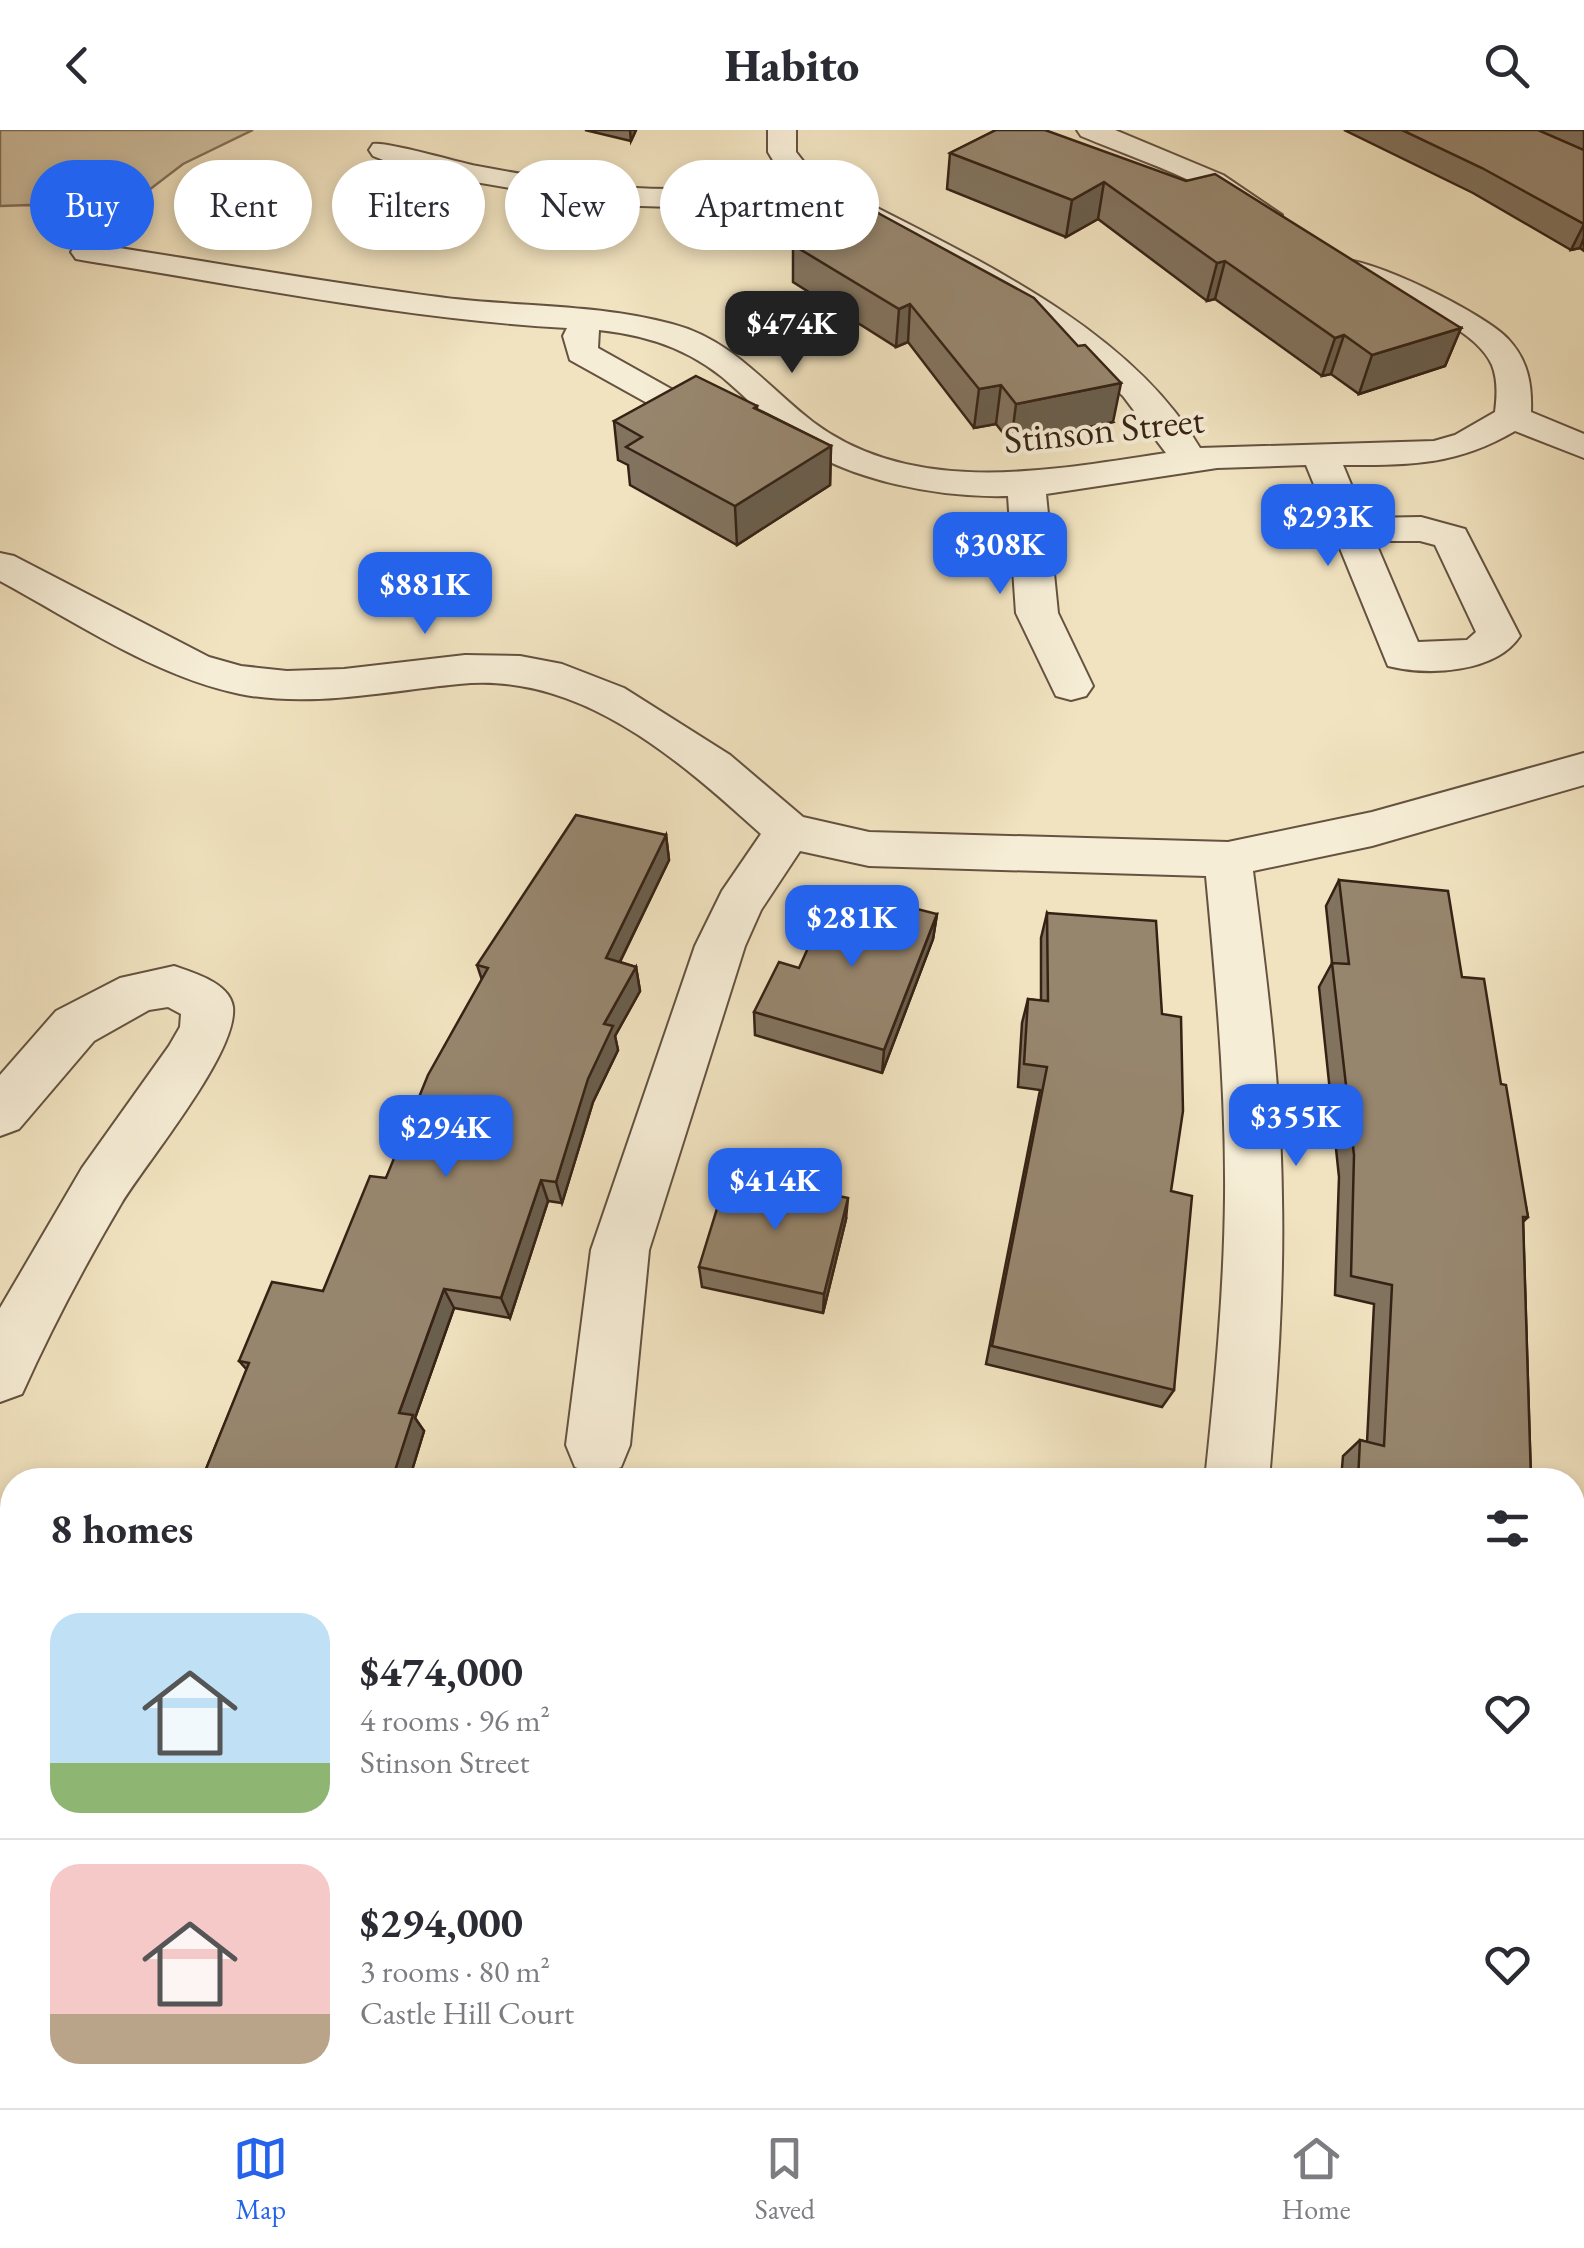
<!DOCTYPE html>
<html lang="en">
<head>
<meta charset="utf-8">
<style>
	body { margin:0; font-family:"EB Garamond",serif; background:#f7f7f7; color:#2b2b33; height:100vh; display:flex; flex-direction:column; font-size:38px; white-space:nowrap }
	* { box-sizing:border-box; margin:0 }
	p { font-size:32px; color:#7c7c81 }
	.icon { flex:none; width:55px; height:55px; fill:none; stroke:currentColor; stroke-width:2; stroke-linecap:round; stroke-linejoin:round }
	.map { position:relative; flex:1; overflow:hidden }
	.sheet { position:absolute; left:0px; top:1338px; width:1585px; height:642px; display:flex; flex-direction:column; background:#fff; border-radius:40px 40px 0 0; box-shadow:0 5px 15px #0003 }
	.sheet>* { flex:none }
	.banner { position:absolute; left:30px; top:30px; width:1000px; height:90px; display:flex; gap:20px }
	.price { position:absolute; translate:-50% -85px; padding:0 22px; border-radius:20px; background:#2563eb; color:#fff; font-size:32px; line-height:65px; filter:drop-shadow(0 2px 5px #0008) }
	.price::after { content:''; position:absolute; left:50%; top:60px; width:30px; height:22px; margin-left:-15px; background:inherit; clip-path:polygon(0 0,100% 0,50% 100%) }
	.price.selected { background:#222; color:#fff }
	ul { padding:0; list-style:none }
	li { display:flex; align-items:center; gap:30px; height:250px; padding:0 50px }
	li+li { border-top:2px solid #e1e1e2 }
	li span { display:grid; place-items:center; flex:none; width:280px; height:200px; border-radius:30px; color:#555 }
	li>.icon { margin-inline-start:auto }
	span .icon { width:120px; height:120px; fill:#fffc; stroke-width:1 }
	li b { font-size:42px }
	h2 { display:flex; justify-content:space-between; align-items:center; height:120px; padding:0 50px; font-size:42px }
	.chip { padding:0 35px; border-radius:45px; background:#fff; box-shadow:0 5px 15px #0003; font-size:35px; line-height:90px }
	.chip.selected { background:#2563eb; color:#fff }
	header { display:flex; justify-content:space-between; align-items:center; height:130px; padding:0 50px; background:#fff; font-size:45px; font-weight:800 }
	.menu { display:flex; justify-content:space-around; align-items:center; height:140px; border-top:2px solid #e1e1e2; background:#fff; font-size:28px; color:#7c7c81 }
	.menu a { display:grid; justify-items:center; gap:5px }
	.menu .selected { color:#2563eb }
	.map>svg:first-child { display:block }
	.green { fill:#d1c2a3; stroke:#84725c; stroke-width:2.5 }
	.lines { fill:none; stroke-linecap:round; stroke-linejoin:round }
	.minor-casing { stroke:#655240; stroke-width:4 }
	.minor { fill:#f6edd6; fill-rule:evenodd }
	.wall { fill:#82735f; stroke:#362215; stroke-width:2.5 }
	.shaded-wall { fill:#6a5e4d; stroke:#362215; stroke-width:2.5 }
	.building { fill:#97866e; stroke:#362215; stroke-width:2.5 }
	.labels { text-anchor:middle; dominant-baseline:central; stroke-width:8; stroke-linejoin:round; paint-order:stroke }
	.far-street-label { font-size:38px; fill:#362215; stroke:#f6edd6 }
</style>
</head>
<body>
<header><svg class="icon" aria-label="back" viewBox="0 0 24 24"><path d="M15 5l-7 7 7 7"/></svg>Habito<svg class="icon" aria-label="search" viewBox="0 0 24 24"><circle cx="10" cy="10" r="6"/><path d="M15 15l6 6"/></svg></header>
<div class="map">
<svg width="1584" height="1978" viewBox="0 0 1584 1978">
	<rect width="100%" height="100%" fill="#f1e3c0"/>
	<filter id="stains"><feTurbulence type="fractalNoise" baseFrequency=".002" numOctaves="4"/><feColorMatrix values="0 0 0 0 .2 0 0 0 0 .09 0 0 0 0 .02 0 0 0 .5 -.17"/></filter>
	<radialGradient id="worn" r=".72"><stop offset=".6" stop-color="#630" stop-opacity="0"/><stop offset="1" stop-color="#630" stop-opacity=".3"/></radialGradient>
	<!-- green -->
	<polygon class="green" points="0,0 253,0 183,34 111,89 30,75 0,76"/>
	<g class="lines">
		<defs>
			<g id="minor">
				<path d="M768,0H796V22L814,45C945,116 1122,186 1200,318L1434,311L1455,305L1495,282C1497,267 1498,250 1492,235C1472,190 1378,164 1336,144L1331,137L1336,130C1364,123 1488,185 1509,210C1528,231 1532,254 1531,282L1584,304V328L1515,301C1455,336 1410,335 1343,335L1365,388L1421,387L1465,399L1520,506C1496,543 1428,546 1388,536L1306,335L1217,338L1046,364L1058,483L1093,556L1086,566L1071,570L1056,566L1016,483L1008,366C939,368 851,351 794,312C773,297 756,277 737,260C697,222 653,206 599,200L598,218L682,265L688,272L682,279L670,283L658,279L570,230L563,206L567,198C405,189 246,156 87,131L76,129L71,122L76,115L87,113C207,131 326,153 446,168C521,177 599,174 672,194C733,210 765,255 813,292C914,368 1052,340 1166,323L1123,266L1077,223L1034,191L800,61L705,78L608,75L411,41L373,26L369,20L373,14C385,11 457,32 477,36C579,55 681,71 783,47L768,22ZM1375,411H1420L1435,415L1476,502L1467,510L1418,512Z"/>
				<path d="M1077,0H1115L1223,45L1282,85L1278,91C1250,98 1226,70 1203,57C1164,37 1121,23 1081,6Z"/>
				<path d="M0,423L14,426L209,527L241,536L287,541L344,539L465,525L520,526L562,534L624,558L730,625L803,687L869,702L1228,712L1372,682L1584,623V655L1372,716L1253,741C1267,850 1281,959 1282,1068C1284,1162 1277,1256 1269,1350H1205C1215,1256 1224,1162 1225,1067C1226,960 1216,853 1206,746L869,736L800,721L761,780L745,816L649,1120L630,1315L621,1337L598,1346L575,1337L566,1315L591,1120L695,816L722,761L761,704C678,629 579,541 459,554C387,561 311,578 240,564C154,546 76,492 0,451Z"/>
				<path d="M174,836C194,843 230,853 233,877C238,923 147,1031 121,1074C85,1135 51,1199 22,1264L0,1272V1178L82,1038L169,916L180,897L181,884L168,877L149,880L94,911L19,999L0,1006V945L56,881L120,848Z"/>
				<polygon points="0,1539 12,1545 12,1773 0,1778"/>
				<polygon points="104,1968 187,1968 191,1978 108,1978"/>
				<polygon points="1219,1968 1302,1968 1306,1978 1223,1978"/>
			</g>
		</defs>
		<!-- minor casing -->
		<use href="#minor" class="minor-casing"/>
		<!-- minor -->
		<use href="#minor" class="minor"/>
	</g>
	<!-- wall -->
	<g class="wall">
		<polygon points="585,0 636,0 631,11"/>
		<polygon points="996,0 1461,198 1445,236 1359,264 1331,244 1322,246 1215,169 1207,171 1098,89 1066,107 947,59 950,23"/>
		<polygon points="1344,0 1584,0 1584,121 1580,118 1571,120 1473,63"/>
		<polygon points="878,83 1113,292 1011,313 996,294 974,298 908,212 896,217 793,152 793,115"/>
		<polygon points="757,276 757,279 831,316 830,355 737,415 630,355 628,335 618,330 614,291"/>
		<polygon points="666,705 669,730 620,832 636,837 640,861 615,906 618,920 593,972 562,1073 548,1071 510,1188 454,1178 415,1288 424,1301 409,1350 211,1350 204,1344 247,1240 239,1231 323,1161 386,1048 482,850 477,835"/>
		<polygon points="1339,750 1462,847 1501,954 1528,1087 1523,1092 1531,1350 1341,1350 1343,1326 1360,1310 1367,1312 1374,1174 1335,1165 1339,1047 1319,857 1332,833 1326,776"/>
		<polygon points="1047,783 1171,1061 1174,1260 1162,1277 986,1234 1040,960 1018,957 1022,893 1028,869 1041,871 1041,808"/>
		<polygon points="937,784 933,809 882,943 755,905 754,882 799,838"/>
		<polygon points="846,1089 823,1183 702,1157 699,1137"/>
	</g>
	<!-- shaded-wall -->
	<g class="shaded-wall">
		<polygon points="630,0 636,0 631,11"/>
		<polygon points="1104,52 1098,89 1066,107 1072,70"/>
		<polygon points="1584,94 1584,108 1580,118 1571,120"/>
		<polygon points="1225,131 1215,169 1207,171 1217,133"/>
		<polygon points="910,174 908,212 896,217 899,179"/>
		<polygon points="1461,198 1445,236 1359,264 1372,225"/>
		<polygon points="1344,205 1331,244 1322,246 1335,208"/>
		<polygon points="1121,253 1113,292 1011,313 1016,274"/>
		<polygon points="1001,255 996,294 974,298 979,259"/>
		<polygon points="831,316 830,355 737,415 735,376"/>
		<polygon points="666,705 669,730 610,852 606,828"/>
		<polygon points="937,784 933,809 882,943 884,920"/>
		<polygon points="636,837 640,861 615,906 618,920 593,972 562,1073 556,1052 604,894"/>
		<polygon points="541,1050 548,1071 510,1188 501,1168"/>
		<polygon points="848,1068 846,1089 823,1183 824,1164"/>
		<polygon points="444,1159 454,1178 415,1288 424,1301 409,1350 392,1350 399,1283"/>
	</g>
	<!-- building -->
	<g class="building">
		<polygon points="996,0 1045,0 1186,51 1215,44 1461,198 1372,225 1344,205 1335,208 1225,131 1217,133 1104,52 1072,70 950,23"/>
		<polygon points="1402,0 1538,0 1584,20 1584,94 1482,38"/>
		<polygon points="878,83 1034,168 1078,216 1085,215 1121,253 1016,274 1001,255 979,259 910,174 899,179 793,115"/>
		<polygon points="696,246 757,276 754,278 831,316 735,376 626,317 642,307 614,291"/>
		<polygon points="576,685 666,705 606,828 636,837 604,894 613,896 588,949 556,1052 541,1050 501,1168 444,1159 399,1283 413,1285 392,1350 239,1350 204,1344 249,1233 239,1231 272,1152 323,1161 370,1046 386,1048 428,945 488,838 477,835"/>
		<polygon points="1339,750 1448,761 1462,847 1484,849 1501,954 1506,955 1528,1087 1523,1087 1531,1350 1358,1350 1360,1310 1384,1316 1392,1155 1351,1146 1354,1025 1332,833 1349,834"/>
		<polygon points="835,758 937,784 884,920 754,882 779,832 799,838"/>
		<polygon points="1047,783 1156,791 1162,884 1181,887 1183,981 1171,1061 1192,1066 1174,1260 992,1216 1047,937 1024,934 1028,869 1048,871"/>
		<polygon points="728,1043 848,1068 824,1164 699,1137"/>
		<polygon points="916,1968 1142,1968 1148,1978 921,1978"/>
	</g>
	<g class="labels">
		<!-- far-street labels -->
		<g class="far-street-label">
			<text transform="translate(1104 299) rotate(-6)">Stinson Street</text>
		</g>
	</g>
	<rect width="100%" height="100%" filter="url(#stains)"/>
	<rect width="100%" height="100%" fill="url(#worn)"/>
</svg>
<b class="price selected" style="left:792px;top:246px">$474K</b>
<b class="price" style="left:1328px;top:439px">$293K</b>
<b class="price" style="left:1000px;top:467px">$308K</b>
<b class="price" style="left:425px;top:507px">$881K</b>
<b class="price" style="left:852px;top:840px">$281K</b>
<b class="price" style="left:1296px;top:1039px">$355K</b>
<b class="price" style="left:446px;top:1050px">$294K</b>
<b class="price" style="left:775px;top:1103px">$414K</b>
<div class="banner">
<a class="chip selected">Buy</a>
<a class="chip">Rent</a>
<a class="chip">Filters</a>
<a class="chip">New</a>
<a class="chip">Apartment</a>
</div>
<section class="sheet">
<h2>8 homes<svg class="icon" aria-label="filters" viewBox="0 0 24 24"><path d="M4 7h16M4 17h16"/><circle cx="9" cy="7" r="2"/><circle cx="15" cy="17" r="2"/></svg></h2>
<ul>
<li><span style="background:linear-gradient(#bfe0f5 75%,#8fb573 0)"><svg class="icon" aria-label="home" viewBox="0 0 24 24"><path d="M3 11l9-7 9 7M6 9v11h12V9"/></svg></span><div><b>$474,000</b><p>4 rooms · 96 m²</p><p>Stinson Street</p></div><svg class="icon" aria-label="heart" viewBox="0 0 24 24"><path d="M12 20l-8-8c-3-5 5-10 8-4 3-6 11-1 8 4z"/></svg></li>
<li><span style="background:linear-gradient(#f6c9c9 75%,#b9a48a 0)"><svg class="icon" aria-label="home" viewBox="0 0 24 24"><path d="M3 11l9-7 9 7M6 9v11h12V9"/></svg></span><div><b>$294,000</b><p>3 rooms · 80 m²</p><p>Castle Hill Court</p></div><svg class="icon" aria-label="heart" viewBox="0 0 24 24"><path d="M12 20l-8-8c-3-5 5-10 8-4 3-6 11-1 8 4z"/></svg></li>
</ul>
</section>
</div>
<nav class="menu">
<a class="selected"><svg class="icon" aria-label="map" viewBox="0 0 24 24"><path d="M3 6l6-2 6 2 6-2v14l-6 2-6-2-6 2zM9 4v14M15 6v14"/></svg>Map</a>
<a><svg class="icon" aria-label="saved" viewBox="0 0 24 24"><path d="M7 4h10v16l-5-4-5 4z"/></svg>Saved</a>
<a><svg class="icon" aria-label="home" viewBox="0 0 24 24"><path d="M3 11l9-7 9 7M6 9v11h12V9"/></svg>Home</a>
</nav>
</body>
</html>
